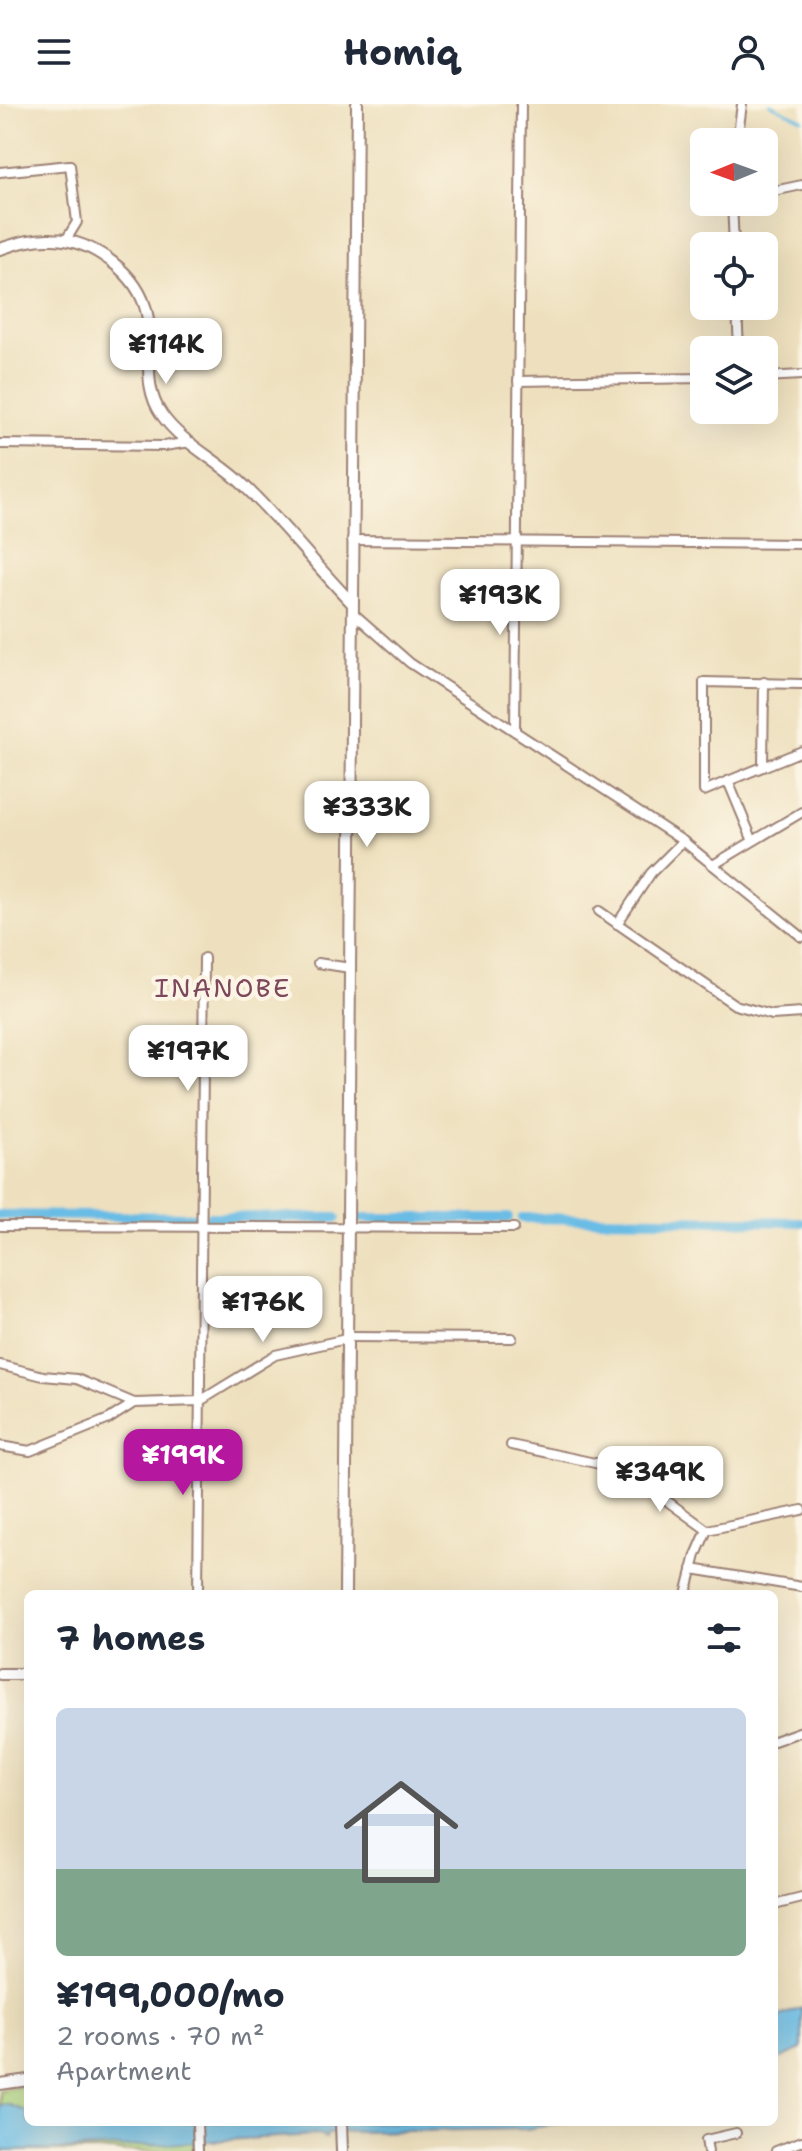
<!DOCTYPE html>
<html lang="en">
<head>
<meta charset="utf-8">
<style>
	body { margin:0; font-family:"Shantell Sans",sans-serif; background:#f6f6f7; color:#1f2937; height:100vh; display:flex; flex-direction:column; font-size:30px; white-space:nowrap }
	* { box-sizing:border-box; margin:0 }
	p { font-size:26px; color:#747a83 }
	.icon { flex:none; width:44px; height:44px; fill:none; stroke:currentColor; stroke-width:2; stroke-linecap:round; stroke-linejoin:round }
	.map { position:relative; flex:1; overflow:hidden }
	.drawer { position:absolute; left:24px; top:1486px; width:754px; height:536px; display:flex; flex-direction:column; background:#fff; border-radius:12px; box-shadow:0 8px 32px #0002 }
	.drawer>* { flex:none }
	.needle { width:52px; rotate:269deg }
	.controls { position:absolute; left:690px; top:24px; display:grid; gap:16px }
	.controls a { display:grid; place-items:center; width:88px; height:88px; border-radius:12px; background:#fff; box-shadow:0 8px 32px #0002; font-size:40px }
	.price { position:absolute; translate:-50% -68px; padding:0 18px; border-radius:16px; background:#fff; color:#222; font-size:26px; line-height:52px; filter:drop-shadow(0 2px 4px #0008) }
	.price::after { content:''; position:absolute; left:50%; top:48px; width:24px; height:18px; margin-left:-12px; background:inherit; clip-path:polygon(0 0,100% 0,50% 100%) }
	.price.active { background:#b5179e; color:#fff }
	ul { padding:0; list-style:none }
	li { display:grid; align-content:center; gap:16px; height:424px; padding:0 32px }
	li+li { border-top:2px solid #e0e1e3 }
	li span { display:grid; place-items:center; height:248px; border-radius:12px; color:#555 }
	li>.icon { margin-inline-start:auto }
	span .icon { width:144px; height:144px; fill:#fffc; stroke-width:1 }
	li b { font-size:34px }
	h2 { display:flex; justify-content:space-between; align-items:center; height:96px; padding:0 32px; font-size:34px }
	header { display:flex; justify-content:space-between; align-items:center; height:104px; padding:0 32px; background:#fff; font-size:36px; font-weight:700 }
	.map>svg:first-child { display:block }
	.green { fill:#aad27d; stroke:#7a7854; stroke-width:2 }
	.water { fill:#69bce5; stroke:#5a6e88; stroke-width:2 }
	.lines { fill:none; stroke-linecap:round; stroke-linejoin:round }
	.stream { stroke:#69bce5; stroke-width:3 }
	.canal { stroke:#69bce5; stroke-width:10 }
	.minor-casing { stroke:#9c8074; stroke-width:12 }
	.tertiary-casing { stroke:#9c8074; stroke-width:14 }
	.minor { stroke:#fff; stroke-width:8 }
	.tertiary { stroke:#fff; stroke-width:10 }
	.labels { text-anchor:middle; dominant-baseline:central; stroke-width:8; stroke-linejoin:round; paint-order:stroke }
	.quarter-label { font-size:26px; letter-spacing:2px; fill:#7d475c; stroke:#fcf5e5 }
</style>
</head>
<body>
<header><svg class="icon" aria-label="menu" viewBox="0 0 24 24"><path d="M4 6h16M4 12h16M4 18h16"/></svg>Homiq<svg class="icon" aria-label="person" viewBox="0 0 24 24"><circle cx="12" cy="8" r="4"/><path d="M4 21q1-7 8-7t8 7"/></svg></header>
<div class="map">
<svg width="802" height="2047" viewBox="0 0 802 2047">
	<rect width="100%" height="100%" fill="#fcf5e5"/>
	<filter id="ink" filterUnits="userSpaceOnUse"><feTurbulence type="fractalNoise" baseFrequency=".0125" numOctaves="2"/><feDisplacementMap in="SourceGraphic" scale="16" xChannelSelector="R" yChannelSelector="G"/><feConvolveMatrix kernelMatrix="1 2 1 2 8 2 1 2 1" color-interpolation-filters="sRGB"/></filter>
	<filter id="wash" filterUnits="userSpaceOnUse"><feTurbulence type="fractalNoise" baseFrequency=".006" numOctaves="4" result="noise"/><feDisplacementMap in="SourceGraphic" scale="32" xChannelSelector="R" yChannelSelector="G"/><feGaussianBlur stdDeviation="1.8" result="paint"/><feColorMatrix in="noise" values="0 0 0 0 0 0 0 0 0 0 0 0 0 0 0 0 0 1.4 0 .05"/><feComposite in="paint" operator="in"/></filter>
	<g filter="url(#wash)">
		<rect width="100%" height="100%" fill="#eee0be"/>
		<!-- green -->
		<polygon class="green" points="28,1981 28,2018 193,2018 194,2044 192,2047 0,2047 0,1986"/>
		<!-- water -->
		<g class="water">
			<polygon points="802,1904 802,1945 774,1957 774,1914"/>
			<path d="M7,2000L28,2008V2018H570L526,2025L350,2028L327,2030L326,2034L320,2031C213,2035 107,2047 0,2047V2001Z"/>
		</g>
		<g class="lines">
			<!-- stream -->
			<polyline class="stream" points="770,0 802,15"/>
			<!-- canal -->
			<g class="canal">
				<polyline points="0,1111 197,1113"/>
				<polyline points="209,1113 336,1114"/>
				<polyline points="358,1114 508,1114"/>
				<polyline points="522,1114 802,1118"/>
			</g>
		</g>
	</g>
	<g filter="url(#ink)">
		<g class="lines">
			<defs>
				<g id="minor">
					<polyline points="737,38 742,0"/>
					<polyline points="0,68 70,61 77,118 66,136"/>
					<polyline points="764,89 802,81"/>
					<polyline points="732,98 734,142"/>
					<polyline points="737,202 739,246"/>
					<polyline points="764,273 802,271"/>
					<polyline points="518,277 704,274"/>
					<polyline points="0,340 164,342 191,338"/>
					<polyline points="352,436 802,440"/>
					<polyline points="352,508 410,559 683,737 802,833"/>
					<polyline points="515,627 521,0"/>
					<polyline points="763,663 764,578"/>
					<polyline points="728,677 704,687 704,578 802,580"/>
					<polyline points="752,735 728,677 802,647"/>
					<polyline points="713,761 802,708"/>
					<polyline points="599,807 735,901 772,911 802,909"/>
					<polyline points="617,820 651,769 683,737"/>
					<polyline points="318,859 350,864"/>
					<polyline points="0,1122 514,1124"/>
					<polyline points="346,1233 512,1234"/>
					<polyline points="0,1261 43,1272 77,1275 134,1299 200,1297 275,1251 346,1235"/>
					<polyline points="511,1341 623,1365 707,1426 802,1406"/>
					<polyline points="0,1342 30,1347 109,1315 134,1299"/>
					<polyline points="692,1465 802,1483"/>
					<polyline points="198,1490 204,854"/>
					<polyline points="686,1490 696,1451 707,1426"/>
					<polyline points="774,1637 802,1627"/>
					<polyline points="774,1801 802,1794"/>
					<polyline points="197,2018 198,2047"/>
					<polyline points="708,2047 706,2036 736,2029"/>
					<polyline points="776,2047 802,2037"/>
				</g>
				<g id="tertiary">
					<path d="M0,145C18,139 34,134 53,135C93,136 139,170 147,210C154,244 140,280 162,311C180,337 212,353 236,374C278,412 312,458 352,499"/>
					<polyline points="345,1490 357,0"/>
					<polyline points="0,1570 28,1570"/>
					<polyline points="0,1980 28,1976"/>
					<polyline points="341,2018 342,2047"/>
				</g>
			</defs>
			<!-- minor casing -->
			<use href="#minor" class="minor-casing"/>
			<!-- tertiary casing -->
			<use href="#tertiary" class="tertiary-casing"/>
			<!-- minor -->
			<use href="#minor" class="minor"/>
			<!-- tertiary -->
			<use href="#tertiary" class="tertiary"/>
		</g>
	</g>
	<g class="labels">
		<!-- quarter labels -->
		<g class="quarter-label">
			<text x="223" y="883">INANOBE</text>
		</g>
	</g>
</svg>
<div class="controls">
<a><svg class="needle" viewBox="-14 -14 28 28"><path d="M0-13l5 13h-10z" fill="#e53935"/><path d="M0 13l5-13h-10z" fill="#747a83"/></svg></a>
<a><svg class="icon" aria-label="locate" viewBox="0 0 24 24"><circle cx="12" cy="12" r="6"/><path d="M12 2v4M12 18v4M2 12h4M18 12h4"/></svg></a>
<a><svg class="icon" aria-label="layers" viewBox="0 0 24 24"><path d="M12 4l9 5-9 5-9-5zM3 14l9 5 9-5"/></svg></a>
</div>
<b class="price" style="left:166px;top:282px">¥114K</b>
<b class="price" style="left:500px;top:533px">¥193K</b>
<b class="price" style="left:367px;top:745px">¥333K</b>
<b class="price" style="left:188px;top:989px">¥197K</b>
<b class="price" style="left:263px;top:1240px">¥176K</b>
<b class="price active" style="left:183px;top:1393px">¥199K</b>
<b class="price" style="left:660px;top:1410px">¥349K</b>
<section class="drawer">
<h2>7 homes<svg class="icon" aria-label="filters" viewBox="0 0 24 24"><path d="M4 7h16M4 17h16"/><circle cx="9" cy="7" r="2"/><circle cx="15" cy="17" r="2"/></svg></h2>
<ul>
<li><span style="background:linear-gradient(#c9d6e8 65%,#7fa58c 0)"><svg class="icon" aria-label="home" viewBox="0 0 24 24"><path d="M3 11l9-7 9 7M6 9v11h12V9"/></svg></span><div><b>¥199,000/mo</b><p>2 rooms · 70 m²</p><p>Apartment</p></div></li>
</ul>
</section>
</div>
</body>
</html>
